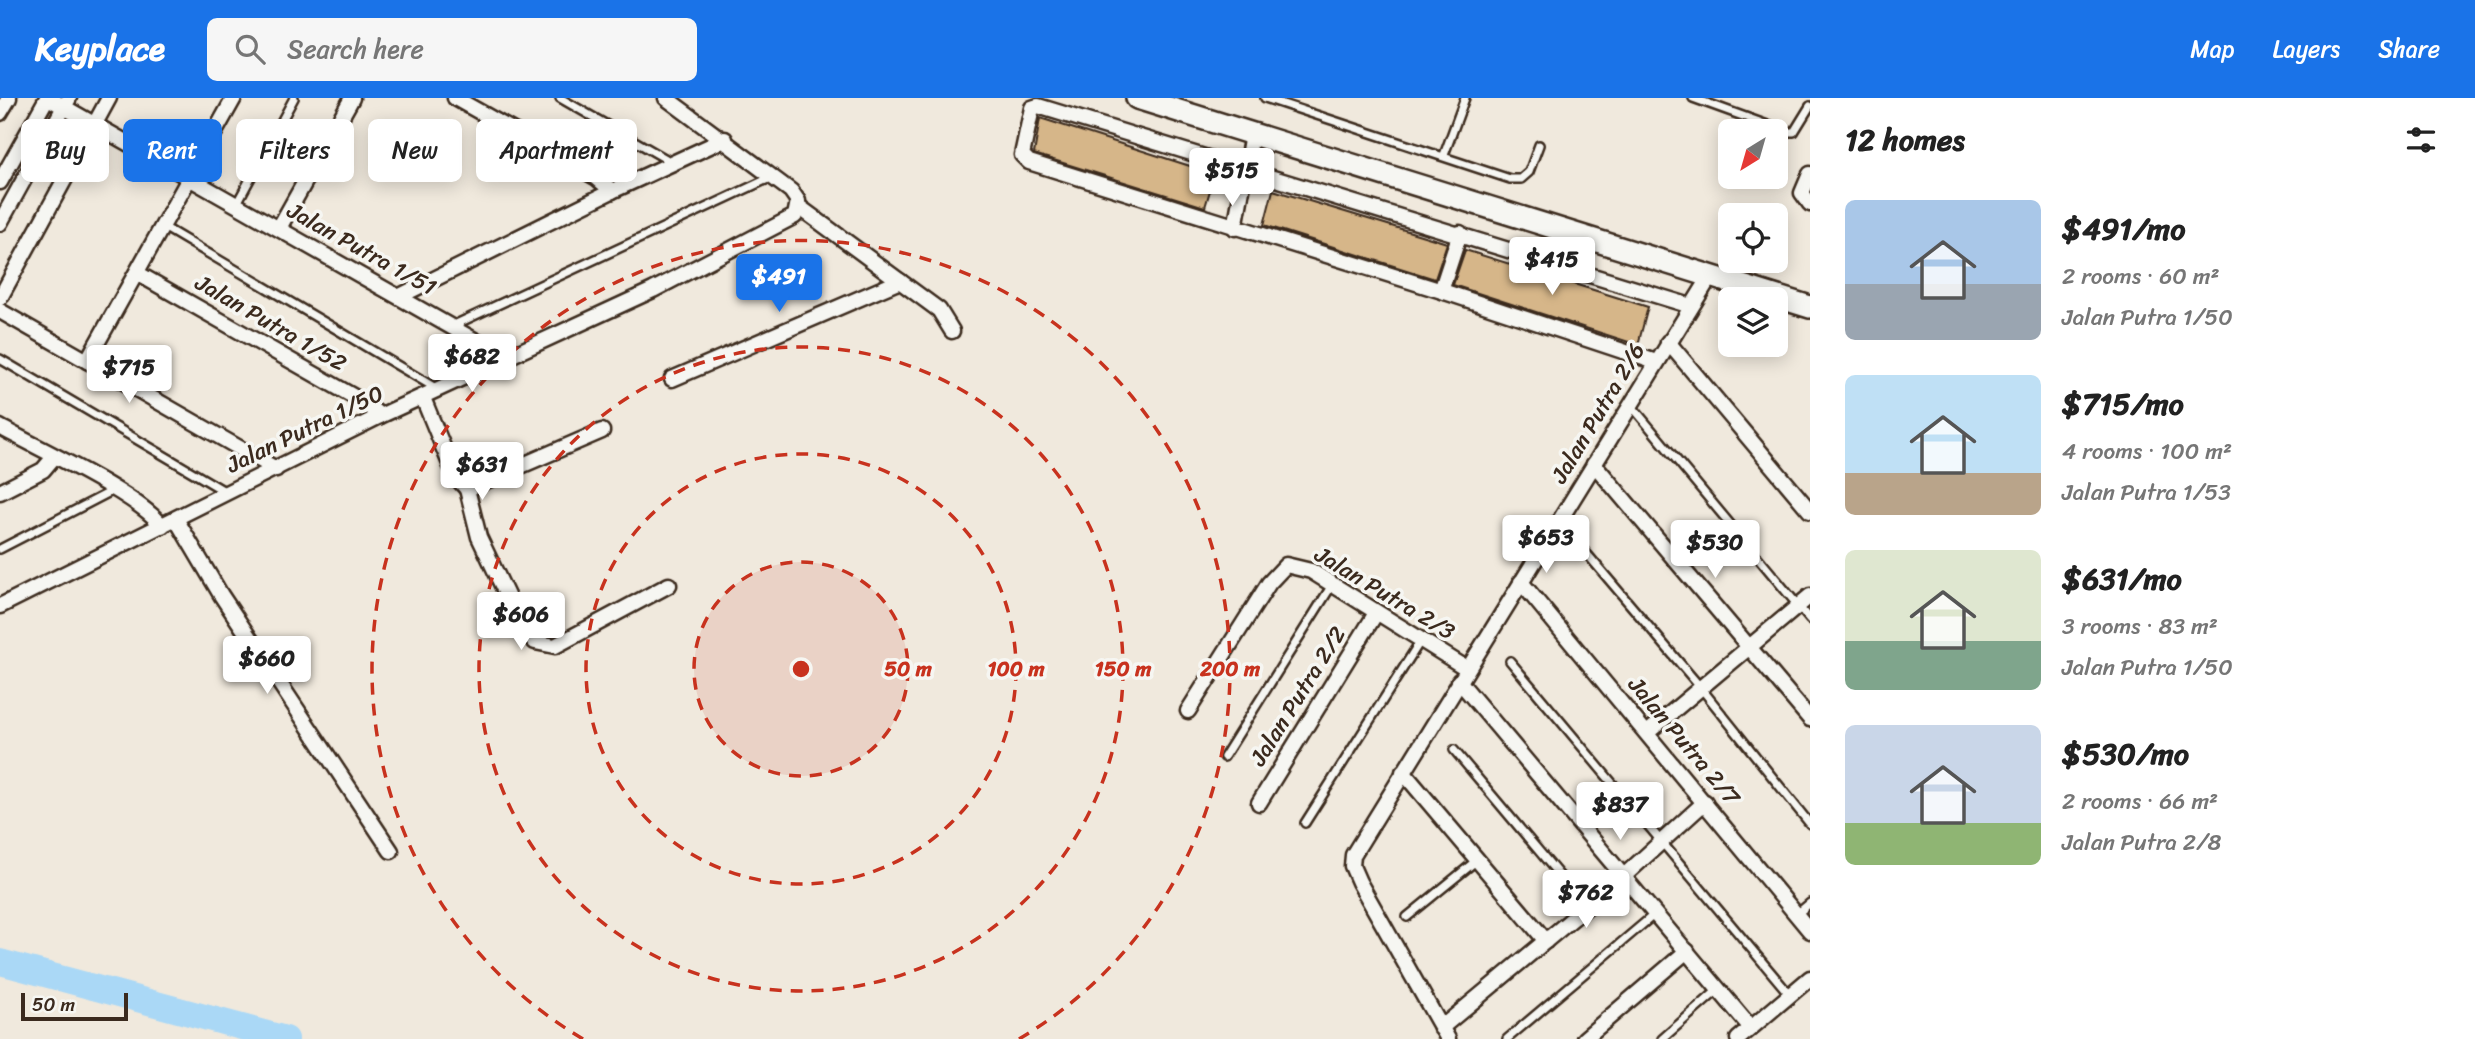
<!DOCTYPE html>
<html lang="en">
<head>
<meta charset="utf-8">
<style>
	body { margin:0; font-family:Sriracha,sans-serif; background:#f6f6f6; color:#222; height:100vh; display:flex; flex-direction:column; font-size:26px; white-space:nowrap }
	* { box-sizing:border-box; margin:0 }
	p { font-size:23px; color:#767676 }
	.icon { flex:none; width:38px; height:38px; fill:none; stroke:currentColor; stroke-width:2; stroke-linecap:round; stroke-linejoin:round }
	.map { position:relative; flex:1; overflow:hidden }
	.side { display:flex; flex-direction:column; background:#fff; width:665px }
	.side>* { flex:none }
	.banner { position:absolute; left:21px; top:21px; width:665px; height:63px; display:flex; gap:14px }
	.needle { width:46px; rotate:217deg }
	.tools { position:absolute; left:1718px; top:21px; display:grid; gap:14px }
	.tools a { display:grid; place-items:center; width:70px; height:70px; border-radius:10px; background:#fff; box-shadow:0 4px 18px #0003; font-size:35px }
	.scale { position:absolute; left:21px; bottom:18px; width:107px; box-sizing:border-box; padding-left:7px; border:4px solid #3b2a1e; border-top:0; font-size:19px; line-height:24px; white-space:nowrap; color:#3b2a1e; -webkit-text-stroke:5px #f6f6f2; paint-order:stroke }
	.price { position:absolute; translate:-50% -60px; padding:0 16px; border-radius:7px; background:#fff; color:#222; font-size:23px; line-height:46px; filter:drop-shadow(0 2px 4px #0008) }
	.price::after { content:''; position:absolute; left:50%; top:42px; width:21px; height:16px; margin-left:-10px; background:inherit; clip-path:polygon(0 0,100% 0,50% 100%) }
	.price.active { background:#1a73e8; color:#fff }
	ul { padding:0; list-style:none }
	li { display:flex; align-items:center; gap:21px; height:175px; padding:0 35px }
	li span { display:grid; place-items:center; flex:none; width:196px; height:140px; border-radius:10px; color:#555 }
	li>.icon { margin-inline-start:auto }
	span .icon { width:84px; height:84px; fill:#fffc; stroke-width:1 }
	li b { font-size:30px }
	h2 { display:flex; justify-content:space-between; align-items:center; height:84px; padding:0 35px; font-size:30px }
	.tag { padding:0 24px; border-radius:10px; background:#fff; box-shadow:0 4px 18px #0003; font-size:24px; line-height:63px }
	.tag.active { background:#1a73e8; color:#fff }
	header { display:flex; align-items:center; gap:42px; box-sizing:border-box; height:98px; padding:0 35px; background:#1a73e8; color:#fff }
	header strong { font-size:33px }
	nav { display:flex; gap:38px; margin-inline-start:auto; font-size:24px }
	.search { width:490px; height:63px; background:#f6f6f6; display:flex; align-items:center; gap:18px; box-sizing:border-box; padding:0 24px; border-radius:10px; color:#767676; font-size:26px }
	main { display:flex; flex:1; min-height:0 }
	.map>svg:first-child { display:block }
	.lines { fill:none; stroke-linecap:round; stroke-linejoin:round }
	.river { stroke:#aad8f6; stroke-width:26 }
	.building { fill:#d6b689; stroke:#3b2a1e; stroke-width:2 }
	.lane-casing { stroke:#3b2a1e; stroke-width:12 }
	.street-casing { stroke:#3b2a1e; stroke-width:19 }
	.secondary-casing { stroke:#3b2a1e; stroke-width:26 }
	.lane { stroke:#f6f6f2; stroke-width:7 }
	.street { stroke:#f6f6f2; stroke-width:14 }
	.secondary { stroke:#f6f6f2; stroke-width:21 }
	.ring { fill:none; stroke:#c8321e; stroke-width:3.5; stroke-dasharray:12 9 }
	.labels { text-anchor:middle; dominant-baseline:central; stroke-width:7; stroke-linejoin:round; paint-order:stroke }
	.street-label { font-size:23px; fill:#3b2a1e; stroke:#f6f6f2 }
	.centre { fill:#c8321e; stroke:#f6f6f2; stroke-width:3.5 }
	.ring-label { font-size:21px; text-anchor:middle; font-weight:bold; fill:#c8321e; stroke:#f6f6f2; stroke-width:7; stroke-linejoin:round; paint-order:stroke }
</style>
</head>
<body>
<header>
<strong>Keyplace</strong>
<div class="search"><svg class="icon" aria-label="search" viewBox="0 0 24 24"><circle cx="10" cy="10" r="6"/><path d="M15 15l6 6"/></svg>Search here</div>
<nav><a>Map</a><a>Layers</a><a>Share</a></nav>
</header>
<main>
<div class="map">
<svg width="1810" height="941" viewBox="0 0 1810 941">
	<rect width="100%" height="100%" fill="#f0e9dd"/>
	<filter id="ink" filterUnits="userSpaceOnUse"><feTurbulence type="fractalNoise" baseFrequency=".0143" numOctaves="2"/><feDisplacementMap in="SourceGraphic" scale="14" xChannelSelector="R" yChannelSelector="G"/><feConvolveMatrix kernelMatrix="1 2 1 2 8 2 1 2 1" color-interpolation-filters="sRGB"/></filter>
	<g filter="url(#ink)">
		<g class="lines">
			<!-- river -->
			<polyline class="river" points="0,864 286,941"/>
		</g>
		<!-- building -->
		<g class="building">
			<polygon points="1040,20 1215,76 1205,109 1034,56"/>
			<polygon points="1273,92 1447,145 1435,181 1264,127"/>
			<polygon points="1465,152 1648,209 1638,247 1453,187"/>
		</g>
		<g class="lines">
			<defs>
				<g id="lane">
					<polyline points="560,0 673,65"/>
					<polyline points="1265,0 1510,81 1521,81 1529,74 1539,47"/>
					<polyline points="1693,0 1787,34 1794,34 1810,8"/>
					<polyline points="1444,57 1465,0"/>
					<polyline points="236,107 294,0"/>
					<polyline points="162,128 439,292"/>
					<polyline points="452,228 772,79"/>
					<polyline points="0,261 226,394"/>
					<polyline points="1631,307 1810,522"/>
					<polyline points="1559,423 1701,590 1810,726"/>
					<polyline points="0,451 114,392"/>
					<polyline points="1510,563 1790,897"/>
					<polyline points="1454,652 1586,809"/>
					<polyline points="1224,659 1332,487"/>
					<polyline points="1305,725 1421,542"/>
					<polyline points="1797,816 1810,805"/>
					<polyline points="1407,819 1477,762"/>
					<polyline points="1507,941 1656,815"/>
					<polyline points="1662,941 1719,891"/>
				</g>
				<g id="street">
					<polyline points="48,0 506,260"/>
					<polyline points="455,0 597,80 612,93"/>
					<polyline points="0,15 9,0"/>
					<polyline points="1810,76 1802,95 1810,106"/>
					<polyline points="0,84 47,0"/>
					<polyline points="798,108 939,212 952,233"/>
					<polyline points="0,125 69,0"/>
					<polyline points="279,130 352,0"/>
					<polyline points="1235,130 1252,36"/>
					<polyline points="1460,135 1442,190 1445,194 1656,264"/>
					<polyline points="137,175 365,305 380,318"/>
					<polyline points="1445,194 1029,64 1022,57 1032,10 1038,8 1691,208"/>
					<polyline points="400,198 612,93 725,41"/>
					<polyline points="0,200 109,0"/>
					<polyline points="0,213 276,371"/>
					<polyline points="1668,244 1810,413"/>
					<polyline points="87,263 234,0"/>
					<polyline points="672,281 900,183"/>
					<polyline points="423,300 455,378 467,391 602,333"/>
					<path d="M0,329C39,351 138,396 162,428"/>
					<polyline points="1594,366 1810,621"/>
					<polyline points="467,391 479,439 521,527 535,544 555,548 669,487"/>
					<polyline points="0,394 43,372 54,359"/>
					<polyline points="176,421 221,497 391,753"/>
					<polyline points="1521,484 1810,833"/>
					<polyline points="0,508 380,318 653,192 795,118 798,103 791,93 666,0"/>
					<polyline points="1459,583 1751,930"/>
					<polyline points="1188,613 1269,485 1286,467 1311,473 1466,570"/>
					<polyline points="1647,635 1810,498"/>
					<polyline points="1403,674 1546,843"/>
					<polyline points="1259,705 1376,515"/>
					<polyline points="1441,930 1625,777 1705,704"/>
					<polyline points="1448,941 1359,784 1352,768 1353,757 1710,179"/>
					<polyline points="1584,941 1687,853"/>
					<polyline points="1738,941 1810,880"/>
				</g>
				<polyline id="secondary" points="1137,0 1810,209"/>
			</defs>
			<!-- lane casing -->
			<use href="#lane" class="lane-casing"/>
			<!-- street casing -->
			<use href="#street" class="street-casing"/>
			<!-- secondary casing -->
			<use href="#secondary" class="secondary-casing"/>
			<!-- lane -->
			<use href="#lane" class="lane"/>
			<!-- street -->
			<use href="#street" class="street"/>
			<!-- secondary -->
			<use href="#secondary" class="secondary"/>
		</g>
	</g>
	<!-- distance rings -->
	<circle cx="801" cy="571" r="107" fill="#c8321e" fill-opacity=".12"/>
	<g class="ring">
		<circle cx="801" cy="571" r="107"/>
		<circle cx="801" cy="571" r="215"/>
		<circle cx="801" cy="571" r="322"/>
		<path d="M583 941A429 429 0 1 1 1019 941"/>
	</g>
	<g class="labels">
		<!-- street labels -->
		<g class="street-label">
			<text transform="translate(362 151) rotate(29)">Jalan Putra 1/51</text>
			<text transform="translate(271 225) rotate(30)">Jalan Putra 1/52</text>
			<text transform="translate(1598 315) rotate(-59)">Jalan Putra 2/6</text>
			<text transform="translate(305 331) rotate(-26)">Jalan Putra 1/50</text>
			<text transform="translate(1385 495) rotate(31)">Jalan Putra 2/3</text>
			<text transform="translate(1298 598) rotate(-58)">Jalan Putra 2/2</text>
			<text transform="translate(1684 643) rotate(50)">Jalan Putra 2/7</text>
		</g>
	</g>
	<circle cx="801" cy="571" r="10" class="centre"/>
	<g class="ring-label">
		<text x="908" y="578">50 m</text>
		<text x="1016" y="578">100 m</text>
		<text x="1123" y="578">150 m</text>
		<text x="1230" y="578">200 m</text>
	</g>
</svg>
<div class="tools">
<a><svg class="needle" viewBox="-14 -14 28 28"><path d="M0-13l5 13h-10z" fill="#e53935"/><path d="M0 13l5-13h-10z" fill="#767676"/></svg></a>
<a><svg class="icon" aria-label="locate" viewBox="0 0 24 24"><circle cx="12" cy="12" r="6"/><path d="M12 2v4M12 18v4M2 12h4M18 12h4"/></svg></a>
<a><svg class="icon" aria-label="layers" viewBox="0 0 24 24"><path d="M12 4l9 5-9 5-9-5zM3 14l9 5 9-5"/></svg></a>
</div>
<div class="scale">50 m</div>
<b class="price" style="left:1232px;top:110px">$515</b>
<b class="price" style="left:1552px;top:199px">$415</b>
<b class="price active" style="left:779px;top:216px">$491</b>
<b class="price" style="left:472px;top:296px">$682</b>
<b class="price" style="left:129px;top:307px">$715</b>
<b class="price" style="left:482px;top:404px">$631</b>
<b class="price" style="left:1546px;top:477px">$653</b>
<b class="price" style="left:1715px;top:482px">$530</b>
<b class="price" style="left:521px;top:554px">$606</b>
<b class="price" style="left:267px;top:598px">$660</b>
<b class="price" style="left:1620px;top:744px">$837</b>
<b class="price" style="left:1586px;top:832px">$762</b>
<div class="banner">
<a class="tag">Buy</a>
<a class="tag active">Rent</a>
<a class="tag">Filters</a>
<a class="tag">New</a>
<a class="tag">Apartment</a>
</div>
</div>
<section class="side">
<h2>12 homes<svg class="icon" aria-label="filters" viewBox="0 0 24 24"><path d="M4 7h16M4 17h16"/><circle cx="9" cy="7" r="2"/><circle cx="15" cy="17" r="2"/></svg></h2>
<ul>
<li><span style="background:linear-gradient(#a9c7e8 60%,#9aa5b1 0)"><svg class="icon" aria-label="home" viewBox="0 0 24 24"><path d="M3 11l9-7 9 7M6 9v11h12V9"/></svg></span><div><b>$491/mo</b><p>2 rooms · 60 m²</p><p>Jalan Putra 1/50</p></div></li>
<li><span style="background:linear-gradient(#bfe0f5 70%,#b9a48a 0)"><svg class="icon" aria-label="home" viewBox="0 0 24 24"><path d="M3 11l9-7 9 7M6 9v11h12V9"/></svg></span><div><b>$715/mo</b><p>4 rooms · 100 m²</p><p>Jalan Putra 1/53</p></div></li>
<li><span style="background:linear-gradient(#dfe7d0 65%,#7fa58c 0)"><svg class="icon" aria-label="home" viewBox="0 0 24 24"><path d="M3 11l9-7 9 7M6 9v11h12V9"/></svg></span><div><b>$631/mo</b><p>3 rooms · 83 m²</p><p>Jalan Putra 1/50</p></div></li>
<li><span style="background:linear-gradient(#c9d6e8 70%,#8fb573 0)"><svg class="icon" aria-label="home" viewBox="0 0 24 24"><path d="M3 11l9-7 9 7M6 9v11h12V9"/></svg></span><div><b>$530/mo</b><p>2 rooms · 66 m²</p><p>Jalan Putra 2/8</p></div></li>
</ul>
</section>
</main>
</body>
</html>
